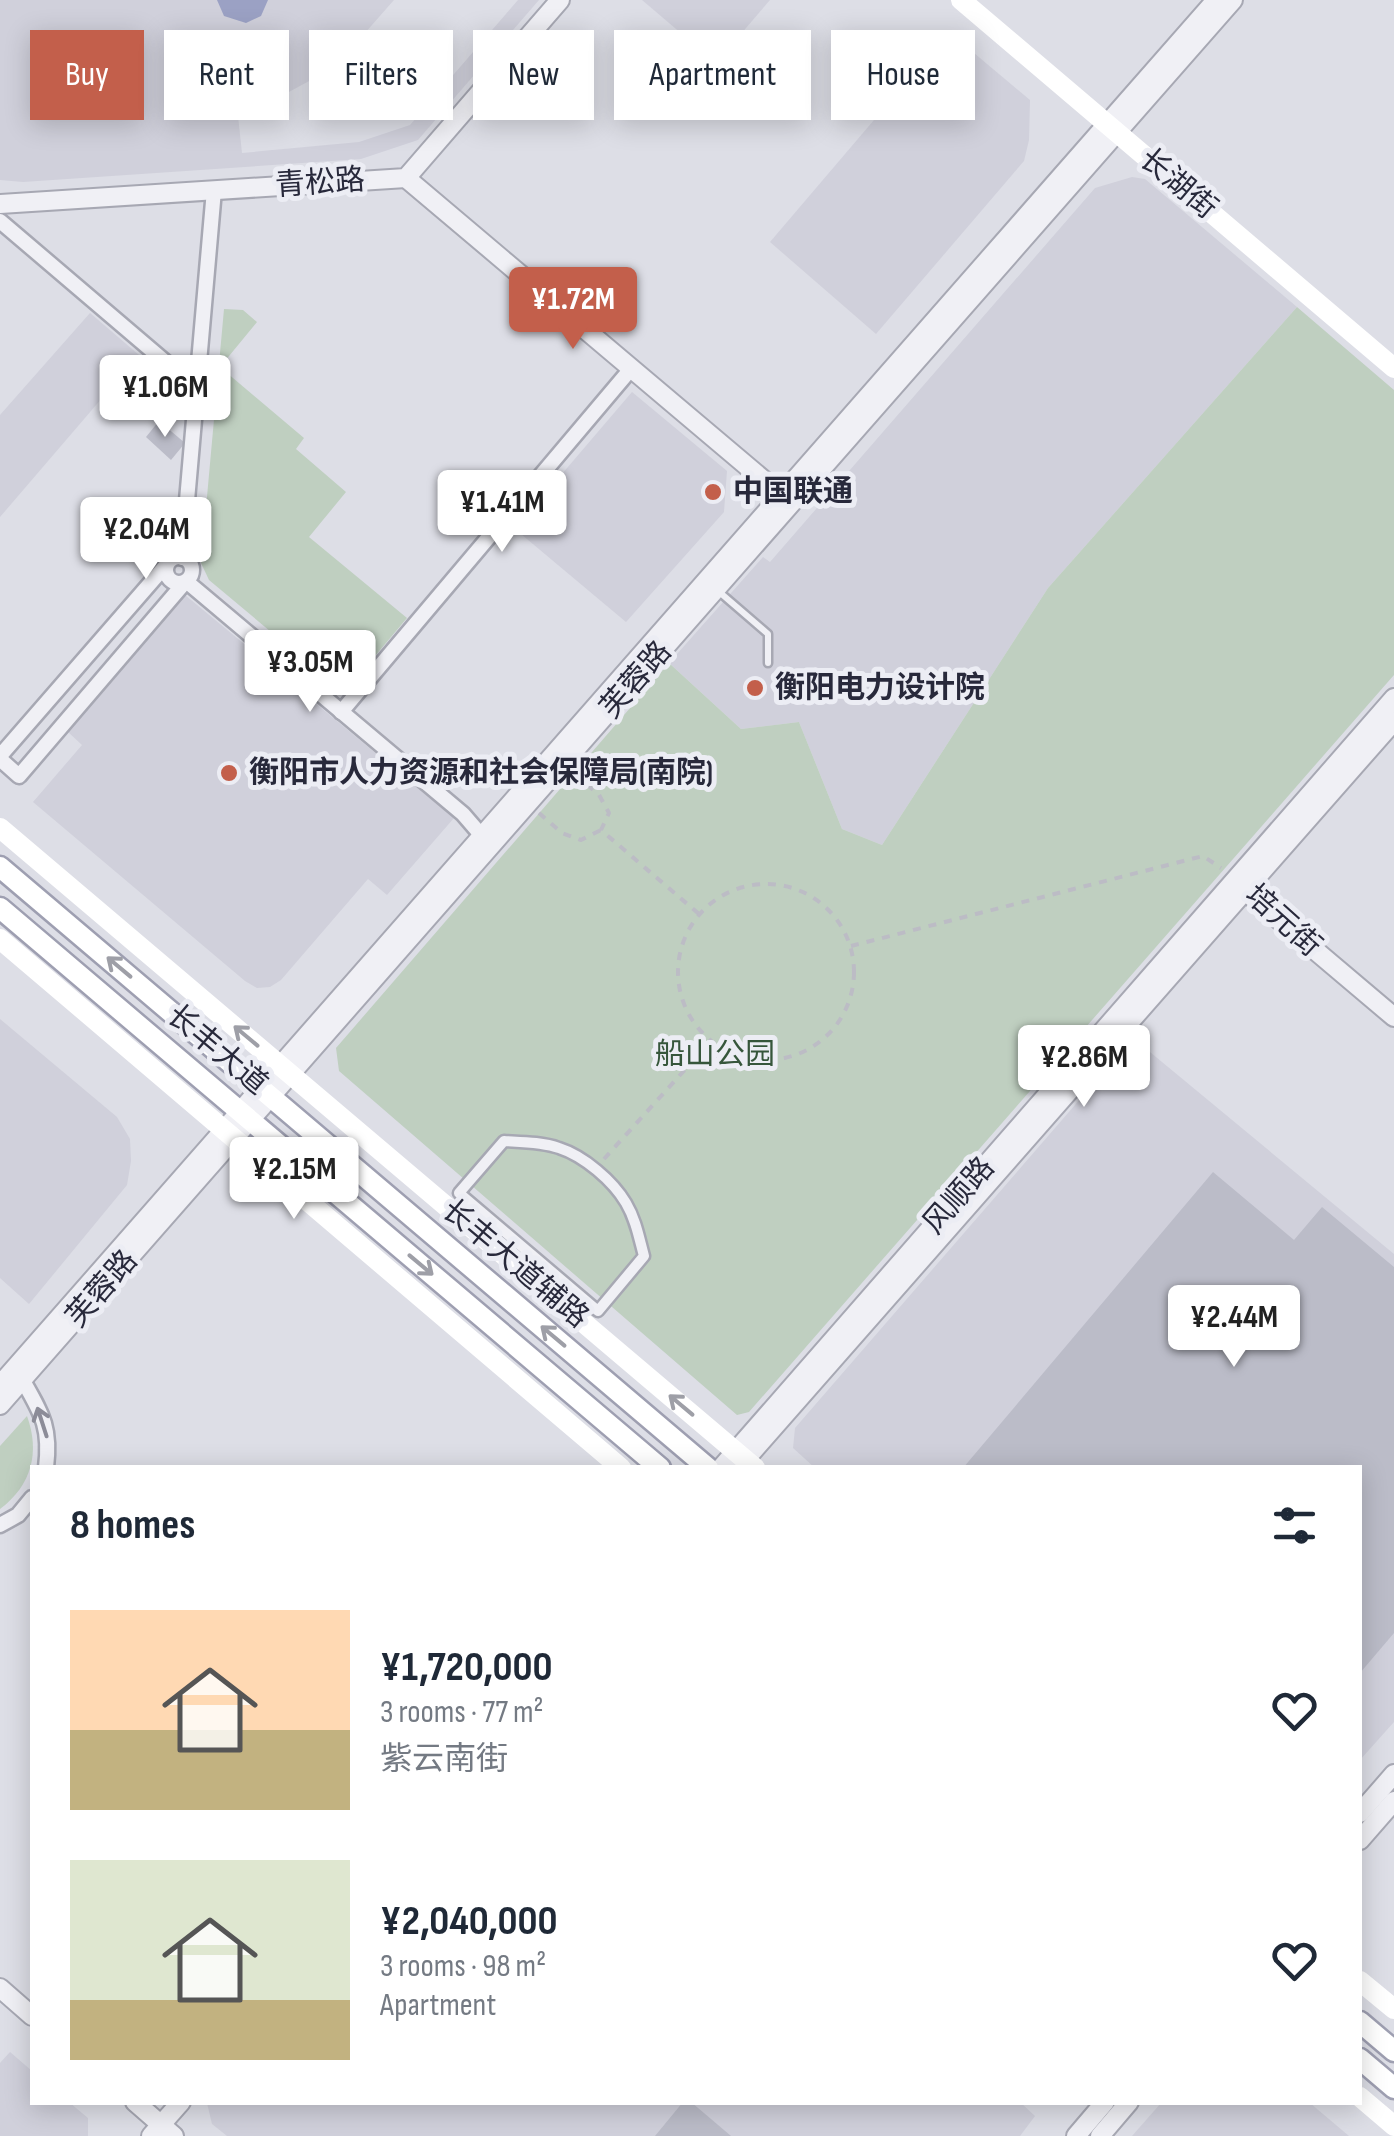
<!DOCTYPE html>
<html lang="en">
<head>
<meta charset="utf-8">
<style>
	body { margin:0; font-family:"Sofia Sans Condensed","Noto Sans SC",sans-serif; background:#f2f2f3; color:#1f2937; height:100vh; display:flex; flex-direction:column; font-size:38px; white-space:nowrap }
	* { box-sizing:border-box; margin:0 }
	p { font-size:32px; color:#747a83 }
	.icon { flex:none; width:55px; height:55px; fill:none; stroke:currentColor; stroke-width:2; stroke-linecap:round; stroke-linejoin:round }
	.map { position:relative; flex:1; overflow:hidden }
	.details { position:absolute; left:30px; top:1465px; width:1332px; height:640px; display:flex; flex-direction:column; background:#fff; border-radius:0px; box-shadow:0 5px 25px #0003 }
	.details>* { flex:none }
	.guide { position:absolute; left:30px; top:30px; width:1335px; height:90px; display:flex; gap:20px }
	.price { position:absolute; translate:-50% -85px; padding:0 22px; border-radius:10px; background:#fff; color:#222; font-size:32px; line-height:65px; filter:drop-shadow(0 2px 5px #0008) }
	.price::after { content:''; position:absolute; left:50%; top:60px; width:30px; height:22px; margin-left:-15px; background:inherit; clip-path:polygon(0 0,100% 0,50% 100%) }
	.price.selected { background:#c35f4b; color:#fff }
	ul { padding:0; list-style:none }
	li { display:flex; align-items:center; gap:30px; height:250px; padding:0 40px }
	li span { display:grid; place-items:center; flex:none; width:280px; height:200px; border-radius:0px; color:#555 }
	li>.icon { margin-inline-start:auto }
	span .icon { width:120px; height:120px; fill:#fffc; stroke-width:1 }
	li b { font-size:42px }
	h2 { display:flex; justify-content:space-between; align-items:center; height:120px; padding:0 40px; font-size:42px }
	.chip { padding:0 35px; border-radius:0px; background:#fff; box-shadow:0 5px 25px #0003; font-size:35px; line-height:90px }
	.chip.selected { background:#c35f4b; color:#fff }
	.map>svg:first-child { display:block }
	.built { fill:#d0d0db }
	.green { fill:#bfcfc0 }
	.water { fill:#9ba1c4 }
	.building { fill:#bbbcc8 }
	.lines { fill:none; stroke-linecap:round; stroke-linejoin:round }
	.service-casing { stroke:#a7a8b3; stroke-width:11 }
	.pedestrian-casing { stroke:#a7a8b3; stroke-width:15 }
	.minor-casing { stroke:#a7a8b3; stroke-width:19 }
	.tertiary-casing { stroke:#a7a8b3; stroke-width:22 }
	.primary-casing { stroke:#9e9fb1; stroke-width:25 }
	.path { stroke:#bcbcc5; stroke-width:4; stroke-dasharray:8 8; stroke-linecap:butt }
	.service { stroke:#f0f0f5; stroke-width:6 }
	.pedestrian { stroke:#f0f0f5; stroke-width:10 }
	.minor { stroke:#f0f0f5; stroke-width:14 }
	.tertiary { stroke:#f0f0f5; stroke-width:18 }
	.secondary { stroke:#fff; stroke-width:20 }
	.primary { stroke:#fff; stroke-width:20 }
	.oneway { stroke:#9e9fa7 }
	.oneway2 { stroke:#8c8c98 }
	.poi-dot { fill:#c35f4b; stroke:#ecedf4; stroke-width:4 }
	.labels { text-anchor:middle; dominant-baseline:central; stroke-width:10; stroke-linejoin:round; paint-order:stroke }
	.street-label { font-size:30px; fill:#28293b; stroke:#ecedf4 }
	.poi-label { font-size:30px; font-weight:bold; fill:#28293b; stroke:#ecedf4; text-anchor:start }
	.park-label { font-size:30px; fill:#36563b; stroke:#ecedf4 }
</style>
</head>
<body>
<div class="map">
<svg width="1394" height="2136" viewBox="0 0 1394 2136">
	<rect width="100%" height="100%" fill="#dddee6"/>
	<!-- built -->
	<g class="built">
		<polygon points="0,0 394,0 335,67 287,93 248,101 238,116 242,153 359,142 410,125 518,0 539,0 418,140 361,159 23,182 0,180"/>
		<polygon points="642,0 770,0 716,63"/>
		<polygon points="949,32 1030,100 1029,140 1024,161 876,334 770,242"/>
		<polygon points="1132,177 1145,179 1297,307 1048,588 882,845 842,829 799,722 741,729 669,663 763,557 770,562 1095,188"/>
		<polygon points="90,313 139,355 0,517 0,415"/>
		<polygon points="632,392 727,471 724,512 626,622 515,529"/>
		<polygon points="185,595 454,818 387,895 368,879 281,980 270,987 257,988 245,981 33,802 82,745 68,732"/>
		<polygon points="0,1019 117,1117 130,1139 131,1161 127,1185 29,1304 0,1278"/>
		<polygon points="1133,1038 1394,1254 1394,1722 1360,1760 1360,1468 815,1468 793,1448 795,1428"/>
		<polygon points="10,2052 32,2071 32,2102 70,2103 88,2118 88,2136 0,2136 0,2063"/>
		<polygon points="1020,2102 1035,2116 1020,2136 227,2136 212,2124 207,2103"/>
		<polygon points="1161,2103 1310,2103 1349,2136 1132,2136"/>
	</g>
	<!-- green -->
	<g class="green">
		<polygon points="1297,307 1394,390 1394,675 749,1412 737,1415 339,1071 336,1048 669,663 741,729 799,722 842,829 882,845 1048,588"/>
		<polygon points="224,309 243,310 257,322 220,367 304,438 296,449 346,492 309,537 407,618 344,693 209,580 201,563"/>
		<path d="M27,1416C40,1452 32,1485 0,1509V1446Z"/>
	</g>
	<!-- water -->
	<polygon class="water" points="217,0 268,0 261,16 246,23 224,16"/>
	<!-- building -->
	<g class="building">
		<polygon points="159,421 185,443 171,460 146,437"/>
		<polygon points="1213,1172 1294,1240 1322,1207 1394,1267 1394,1633 1360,1673 1360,1468 963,1468"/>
		<polygon points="683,2102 691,2102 731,2136 655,2136"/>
	</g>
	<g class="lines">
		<defs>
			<polyline id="service" points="717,590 768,634 768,663"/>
			<path id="pedestrian" d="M504,1141C522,1142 542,1142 559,1148C584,1156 613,1181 626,1203C636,1220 639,1238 644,1256L598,1311L459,1193Z"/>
			<g id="minor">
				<polyline points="0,221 197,389"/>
				<circle cx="179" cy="570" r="13"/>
				<polyline points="182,558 214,190"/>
				<polyline points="341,712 630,370"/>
				<polyline points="0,756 167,564"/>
				<polyline points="0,759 19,776 186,581 463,814 482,836"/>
				<path d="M22,1379C42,1414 51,1427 46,1468"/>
				<polyline points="0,1525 18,1515 32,1498"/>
			</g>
			<g id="tertiary">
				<polyline points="406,178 773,488"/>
				<polyline points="0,204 406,178 560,0"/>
				<polyline points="1240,883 1245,891 1394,1017"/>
				<polyline points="0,1385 1216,0"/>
				<polyline points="0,1405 1233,0"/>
				<polyline points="721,1468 1394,698"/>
				<polyline points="738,1468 1394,721"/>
				<polyline points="1360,1813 1394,1774"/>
				<polyline points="1360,1840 1394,1801"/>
				<polyline points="0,1988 32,2016"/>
				<polyline points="135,2102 174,2136"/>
				<polyline points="151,2136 181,2102"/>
				<polyline points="1076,2136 1105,2102"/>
				<polyline points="1100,2136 1129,2102"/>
			</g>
			<g id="primary">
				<polyline points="0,867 708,1468"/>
				<polyline points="0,908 660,1468"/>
				<polyline points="1360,2022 1394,2051"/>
				<polyline points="1360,2059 1394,2088"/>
			</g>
		</defs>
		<!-- service casing -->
		<use href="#service" class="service-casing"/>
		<!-- pedestrian casing -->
		<use href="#pedestrian" class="pedestrian-casing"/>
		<!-- minor casing -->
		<use href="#minor" class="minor-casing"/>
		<!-- tertiary casing -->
		<use href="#tertiary" class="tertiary-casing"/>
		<!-- primary casing -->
		<use href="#primary" class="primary-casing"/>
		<!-- path -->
		<g class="path">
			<polyline points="575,774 599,795 609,813 601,830 699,914"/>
			<polyline points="539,813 562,833 581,840 601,830"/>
			<circle cx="766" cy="972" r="88"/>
			<polyline points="851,946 1203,856 1221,868"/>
			<polyline points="604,1159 710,1042"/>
		</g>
		<!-- service -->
		<use href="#service" class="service"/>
		<!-- pedestrian -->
		<use href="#pedestrian" class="pedestrian"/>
		<!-- minor -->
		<use href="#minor" class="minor"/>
		<!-- tertiary -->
		<use href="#tertiary" class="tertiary"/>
		<!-- secondary -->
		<g class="secondary">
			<polyline points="961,0 1394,368"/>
			<polyline points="0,828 755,1468"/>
			<polyline points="0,939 621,1468"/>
			<polyline points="1360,1981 1394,2009"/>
			<polyline points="1360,2097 1394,2126"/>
		</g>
		<!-- primary -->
		<use href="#primary" class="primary"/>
	</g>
	<!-- one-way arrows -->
	<defs><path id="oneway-shaft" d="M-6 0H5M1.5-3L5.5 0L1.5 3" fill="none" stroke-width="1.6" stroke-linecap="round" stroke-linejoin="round" transform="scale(2.5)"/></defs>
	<g class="oneway">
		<use href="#oneway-shaft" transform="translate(119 967) rotate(-140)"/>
		<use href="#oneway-shaft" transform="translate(246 1036) rotate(-140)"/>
		<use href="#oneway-shaft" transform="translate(421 1265) rotate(40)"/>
		<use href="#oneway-shaft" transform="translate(553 1336) rotate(-140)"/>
		<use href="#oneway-shaft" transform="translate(681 1405) rotate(-140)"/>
	</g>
	<use class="oneway2" href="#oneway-shaft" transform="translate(42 1422) rotate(-108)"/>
	<!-- markers -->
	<g class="poi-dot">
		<circle cx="713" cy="492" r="10"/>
		<circle cx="755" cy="688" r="10"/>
		<circle cx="229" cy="773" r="10"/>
	</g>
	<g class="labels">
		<!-- street labels -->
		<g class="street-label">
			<text transform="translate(320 183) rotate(-4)">青松路</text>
			<text transform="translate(1178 184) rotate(40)">长湖街</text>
			<text transform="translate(636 680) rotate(-49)">芙蓉路</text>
			<text transform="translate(1283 921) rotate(42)">培元街</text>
			<text transform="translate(217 1050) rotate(40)">长丰大道</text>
			<text transform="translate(959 1196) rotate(-49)">风顺路</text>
			<text transform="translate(515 1264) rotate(40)">长丰大道辅路</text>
			<text transform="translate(102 1289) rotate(-49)">芙蓉路</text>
		</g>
		<!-- poi labels -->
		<g class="poi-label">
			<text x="733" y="492">中国联通</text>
			<text x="775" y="688">衡阳电力设计院</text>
			<text x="249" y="773">衡阳市人力资源和社会保障局(南院)</text>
		</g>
		<!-- park labels -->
		<g class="park-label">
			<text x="715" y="1055">船山公园</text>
		</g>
	</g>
</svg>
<b class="price selected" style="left:573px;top:352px">¥1.72M</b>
<b class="price" style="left:165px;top:440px">¥1.06M</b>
<b class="price" style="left:502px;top:555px">¥1.41M</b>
<b class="price" style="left:146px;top:582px">¥2.04M</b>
<b class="price" style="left:310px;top:715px">¥3.05M</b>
<b class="price" style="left:1084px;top:1110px">¥2.86M</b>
<b class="price" style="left:294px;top:1222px">¥2.15M</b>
<b class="price" style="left:1234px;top:1370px">¥2.44M</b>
<div class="guide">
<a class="chip selected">Buy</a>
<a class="chip">Rent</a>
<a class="chip">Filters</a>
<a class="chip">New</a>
<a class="chip">Apartment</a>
<a class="chip">House</a>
</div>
<section class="details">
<h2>8 homes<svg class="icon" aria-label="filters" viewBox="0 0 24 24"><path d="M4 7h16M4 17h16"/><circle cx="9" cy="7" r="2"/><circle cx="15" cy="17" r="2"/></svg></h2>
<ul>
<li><span style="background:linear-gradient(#ffd9b3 60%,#c2b280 0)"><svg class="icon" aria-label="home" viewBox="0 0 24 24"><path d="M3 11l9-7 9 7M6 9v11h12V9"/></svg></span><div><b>¥1,720,000</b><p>3 rooms · 77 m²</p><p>紫云南街</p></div><svg class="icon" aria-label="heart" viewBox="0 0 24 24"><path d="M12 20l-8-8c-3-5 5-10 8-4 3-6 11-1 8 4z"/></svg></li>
<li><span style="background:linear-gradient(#dfe7d0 70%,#c2b280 0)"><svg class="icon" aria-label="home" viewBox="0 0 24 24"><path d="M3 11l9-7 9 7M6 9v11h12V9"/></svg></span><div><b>¥2,040,000</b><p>3 rooms · 98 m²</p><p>Apartment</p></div><svg class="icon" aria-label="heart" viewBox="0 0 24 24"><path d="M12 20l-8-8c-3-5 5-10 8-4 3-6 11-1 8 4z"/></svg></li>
</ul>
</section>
</div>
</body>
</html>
